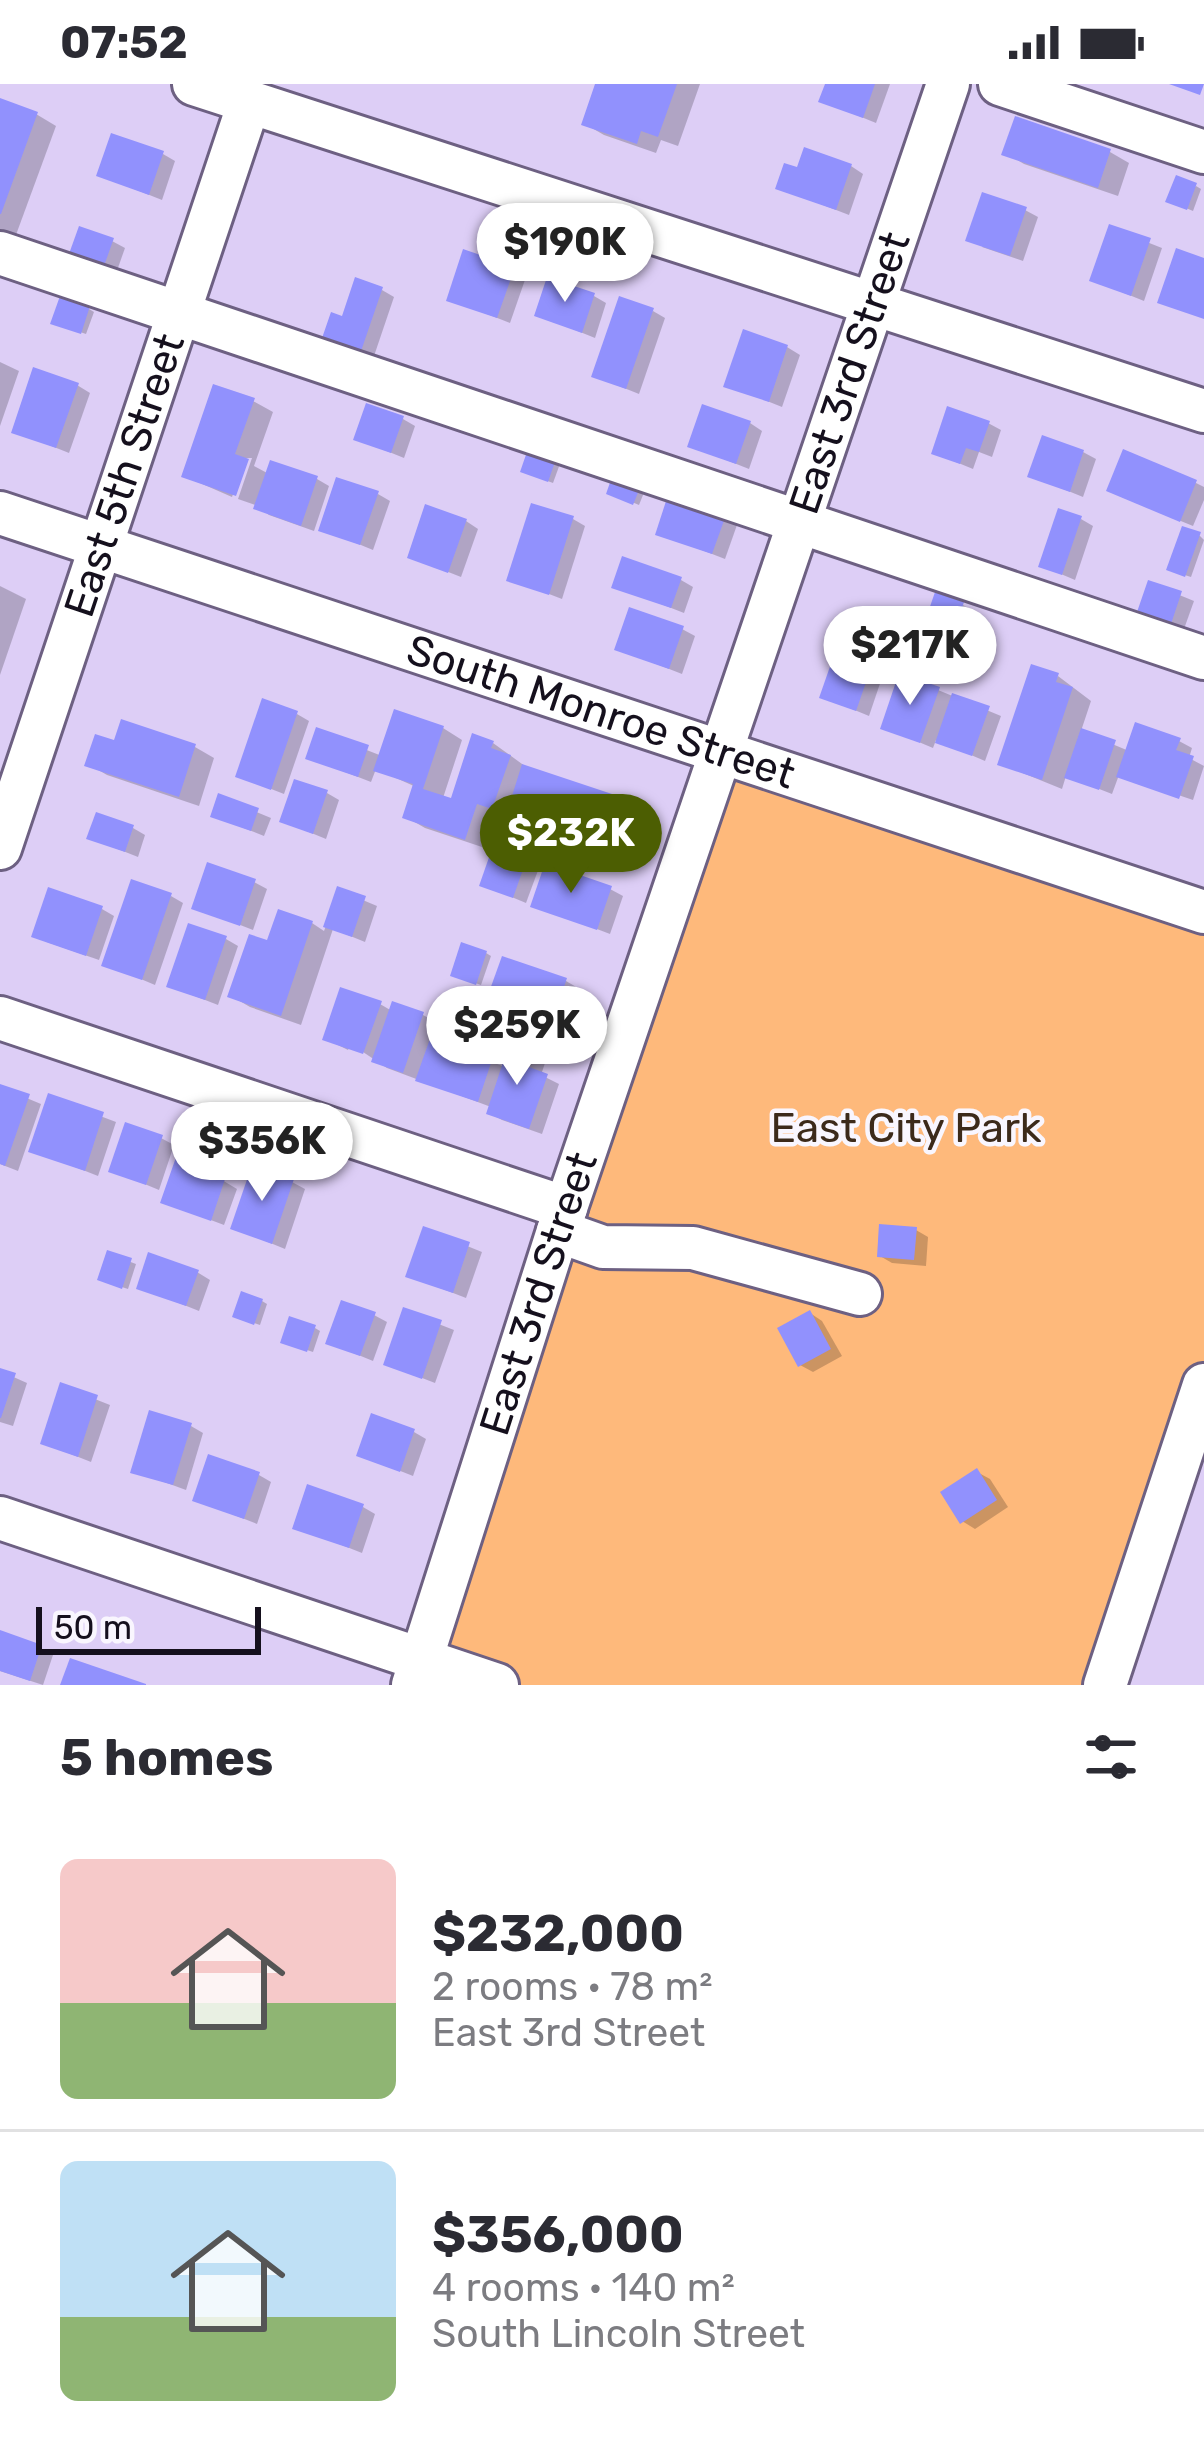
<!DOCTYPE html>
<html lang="en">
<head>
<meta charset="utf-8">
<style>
	body { margin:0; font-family:Rubik,sans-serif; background:#f7f7f7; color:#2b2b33; height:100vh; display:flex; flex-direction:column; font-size:45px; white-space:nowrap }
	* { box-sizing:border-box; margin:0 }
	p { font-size:39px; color:#7c7c81 }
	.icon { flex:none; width:66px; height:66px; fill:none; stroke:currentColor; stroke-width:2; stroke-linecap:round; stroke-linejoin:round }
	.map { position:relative; height:1601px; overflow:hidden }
	.panel { display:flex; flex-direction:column; background:#fff; flex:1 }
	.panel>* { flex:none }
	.scale { position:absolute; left:36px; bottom:30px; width:225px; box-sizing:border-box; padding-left:12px; border:6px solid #15101d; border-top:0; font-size:33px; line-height:42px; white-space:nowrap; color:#15101d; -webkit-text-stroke:9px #f9f6fe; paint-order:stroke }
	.price { position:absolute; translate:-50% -102px; padding:0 27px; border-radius:42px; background:#fff; color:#222; font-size:39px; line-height:78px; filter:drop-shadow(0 3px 6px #0008) }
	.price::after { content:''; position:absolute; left:50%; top:72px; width:36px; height:27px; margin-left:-18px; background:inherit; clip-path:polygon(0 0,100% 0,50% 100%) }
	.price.active { background:#4c5e02; color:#fff }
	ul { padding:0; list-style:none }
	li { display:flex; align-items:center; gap:36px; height:300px; padding:0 60px }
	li+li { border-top:3px solid #e1e1e2 }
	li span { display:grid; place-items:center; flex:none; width:336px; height:240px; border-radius:18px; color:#555 }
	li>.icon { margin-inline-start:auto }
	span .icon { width:144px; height:144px; fill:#fffc; stroke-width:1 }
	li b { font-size:51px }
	h2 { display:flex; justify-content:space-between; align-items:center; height:144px; padding:0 60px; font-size:51px }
	.status { display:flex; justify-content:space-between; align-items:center; height:84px; padding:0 60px; background:#fff; direction:ltr }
	.status svg { height:33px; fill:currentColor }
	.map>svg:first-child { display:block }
	.green { fill:#feb97b }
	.shadow { fill:#0003 }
	.building { fill:#9191fd }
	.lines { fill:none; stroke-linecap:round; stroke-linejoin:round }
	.minor-casing { stroke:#6d6082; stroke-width:48 }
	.minor { stroke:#fff; stroke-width:42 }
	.labels { text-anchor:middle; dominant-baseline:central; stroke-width:9; stroke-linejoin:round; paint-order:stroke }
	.street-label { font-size:42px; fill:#15101d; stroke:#f9f6fe }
	.park-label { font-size:42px; fill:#3c2a1a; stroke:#f9f6fe }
</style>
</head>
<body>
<div class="status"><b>07:52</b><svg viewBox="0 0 49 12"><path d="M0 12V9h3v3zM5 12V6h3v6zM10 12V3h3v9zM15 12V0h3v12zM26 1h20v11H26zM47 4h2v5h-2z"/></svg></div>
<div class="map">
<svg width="1204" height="1601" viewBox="0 0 1204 1601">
	<rect width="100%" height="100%" fill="#ddcef6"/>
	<!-- green -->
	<polygon class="green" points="719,667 1204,828 1204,1301 1105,1601 497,1601 421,1577"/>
	<!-- shadow -->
	<g class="shadow">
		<polygon points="599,0 700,0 678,62 661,56 656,69 604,51 585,40"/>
		<polygon points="828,0 890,0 876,39 822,17"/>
		<polygon points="0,21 36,30 56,42 13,159 0,154"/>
		<polygon points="1110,68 1129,79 1118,112 1024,80 1005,69"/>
		<polygon points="163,70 175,77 162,116 99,91"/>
		<polygon points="851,82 863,90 849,131 779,104 799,87"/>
		<polygon points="1196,102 1201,105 1193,127 1174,119"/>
		<polygon points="1025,126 1038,133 1023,177 982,163"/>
		<polygon points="1111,144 1162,164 1144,217 1092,196"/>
		<polygon points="112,157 125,164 113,198 81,187"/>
		<polygon points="514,186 526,193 510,239 449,215"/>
		<polygon points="382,206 394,213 373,275 338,262 344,235"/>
		<polygon points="594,212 606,219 595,254 538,231"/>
		<polygon points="89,225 94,228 86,250 59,241"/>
		<polygon points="653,227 665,234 639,310 594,292"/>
		<polygon points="787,263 800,271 782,323 727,301"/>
		<polygon points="0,278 19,287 0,342"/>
		<polygon points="77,301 90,309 69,369 14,347"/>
		<polygon points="253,317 273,328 254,382 269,390 317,395 329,402 314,447 269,431 258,422 238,415 252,374 246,374 232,413 184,392"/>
		<polygon points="403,335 415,342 404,374 357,355"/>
		<polygon points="750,339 762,347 749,385 691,362"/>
		<polygon points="988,339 1001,346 992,373 979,368 973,385 934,369"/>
		<polygon points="1083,368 1096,375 1083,413 1031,392"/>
		<polygon points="555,374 561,377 553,399 529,390"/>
		<polygon points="615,394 645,406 639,421 615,411"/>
		<polygon points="1196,399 1204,403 1204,416 1193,442 1122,413"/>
		<polygon points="378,410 390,417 373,466 322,445"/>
		<polygon points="724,434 737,441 725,475 658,449"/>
		<polygon points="573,435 585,442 562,515 510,495"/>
		<polygon points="1081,435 1093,442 1075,496 1042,482"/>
		<polygon points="466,437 478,445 461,493 410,473"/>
		<polygon points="1199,451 1204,456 1191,493 1175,488"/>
		<polygon points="681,496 693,503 684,529 615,502"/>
		<polygon points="1150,499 1194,517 1184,545 1141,527"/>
		<polygon points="0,502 26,515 0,591"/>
		<polygon points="963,521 975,528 965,558 927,542"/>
		<polygon points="682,545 695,552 682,590 618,565"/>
		<polygon points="877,566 889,573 869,632 823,613"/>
		<polygon points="1058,592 1091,617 1081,647 1129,667 1179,657 1192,664 1189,674 1204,682 1193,716 1119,691 1112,710 1066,692 1062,705 1001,680"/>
		<polygon points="938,606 1001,632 985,677 936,656 933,664 883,643"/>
		<polygon points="297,630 309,637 284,710 238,692"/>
		<polygon points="443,644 462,656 443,714 452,718 493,659 529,685 622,717 642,728 627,774 575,757 556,745 561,730 519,713 512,734 497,729 485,764 425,744 406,733 416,703 376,685 371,698 309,674 318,647 382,672"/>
		<polygon points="116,659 195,663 214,674 199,722 107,691 88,680"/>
		<polygon points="327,709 339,716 326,755 282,737"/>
		<polygon points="220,713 271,734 264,752 213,732"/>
		<polygon points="133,744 145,751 138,773 90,754"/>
		<polygon points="527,773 540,781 526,819 483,801"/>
		<polygon points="254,798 267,805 253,846 194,823"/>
		<polygon points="610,805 623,812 610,850 534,821"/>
		<polygon points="339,806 377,822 365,858 333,845 301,941 250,923 231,912 269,860 312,839 324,847"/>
		<polygon points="171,812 183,819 155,901 105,880"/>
		<polygon points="102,825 114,832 99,876 47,858"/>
		<polygon points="226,855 238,862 218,921 169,902"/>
		<polygon points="486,869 491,872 481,901 458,893"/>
		<polygon points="566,897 578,904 567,938 492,910"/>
		<polygon points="380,920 392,927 394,921 423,931 436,938 430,954 505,983 534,969 546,976 541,991 559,1000 542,1050 502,1036 489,1029 491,1023 387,984 351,960 348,966 326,955"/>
		<polygon points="0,1003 41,1020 18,1087 0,1080"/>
		<polygon points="50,1013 116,1038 98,1092 32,1066"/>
		<polygon points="161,1054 174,1061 159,1106 111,1086"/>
		<polygon points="215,1073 227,1080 222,1096 237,1105 224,1141 163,1118"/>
		<polygon points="292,1098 305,1105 285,1165 234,1144"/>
		<polygon points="425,1145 482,1168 466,1214 409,1192"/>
		<polygon points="916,1146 928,1153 926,1182 892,1179 880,1172"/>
		<polygon points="109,1170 136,1180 128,1205 106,1198"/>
		<polygon points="197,1188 210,1196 199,1227 139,1203"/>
		<polygon points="262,1217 267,1220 260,1241 241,1235"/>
		<polygon points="405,1227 454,1246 435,1299 386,1280"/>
		<polygon points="810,1229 822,1237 842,1272 813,1288 800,1281"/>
		<polygon points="374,1231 387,1238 373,1277 329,1259"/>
		<polygon points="315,1244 320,1247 313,1268 289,1260"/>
		<polygon points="0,1287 27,1299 13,1342 0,1338"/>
		<polygon points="62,1302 110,1321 91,1378 43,1359"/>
		<polygon points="191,1342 203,1349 186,1406 134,1387"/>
		<polygon points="414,1348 426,1355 413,1392 360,1371"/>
		<polygon points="977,1388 990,1395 1008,1423 975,1445 962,1437"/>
		<polygon points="259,1391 271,1398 257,1440 196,1416"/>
		<polygon points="363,1423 375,1430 362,1469 296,1443"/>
		<polygon points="0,1549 53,1571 43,1601 0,1587"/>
	</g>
	<!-- building -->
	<g class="building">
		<polygon points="595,0 677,0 658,53 641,47 637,60 581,41"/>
		<polygon points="825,0 875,0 863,34 818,18"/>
		<polygon points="1169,0 1204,0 1200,11"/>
		<polygon points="0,14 38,28 1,130 0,130"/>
		<polygon points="1015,32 1111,65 1098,104 1001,71"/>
		<polygon points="111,49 164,67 149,111 96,92"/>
		<polygon points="804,63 852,80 836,126 775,105 784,79 797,83"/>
		<polygon points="1176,91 1197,99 1187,126 1165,118"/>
		<polygon points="982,108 1027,123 1010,172 965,157"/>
		<polygon points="1109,140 1151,154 1131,212 1089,197"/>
		<polygon points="79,142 114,154 100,193 65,181"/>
		<polygon points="1176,164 1204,174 1204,235 1157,219"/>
		<polygon points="463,165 515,183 497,234 446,217"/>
		<polygon points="355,193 383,203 360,270 321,257 331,228 342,232"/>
		<polygon points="547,193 595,209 582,249 534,232"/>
		<polygon points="60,212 90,222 81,250 50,240"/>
		<polygon points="619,212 654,224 626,305 591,293"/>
		<polygon points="743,245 788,261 769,318 723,303"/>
		<polygon points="33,283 79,299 56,364 11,349"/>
		<polygon points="213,300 255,314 235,370 249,375 236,412 181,393"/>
		<polygon points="366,319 404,332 391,369 353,356"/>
		<polygon points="702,320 751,337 736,380 687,363"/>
		<polygon points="947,322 990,337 979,368 966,364 960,380 931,370"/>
		<polygon points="1042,351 1084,366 1070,408 1027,393"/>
		<polygon points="529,362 557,372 548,398 520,388"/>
		<polygon points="1123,365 1197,396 1180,438 1106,407"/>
		<polygon points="270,376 318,392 301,442 253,425"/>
		<polygon points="613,390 641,401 633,421 606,410"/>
		<polygon points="336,393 379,407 360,461 318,447"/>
		<polygon points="668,411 726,431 712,470 655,451"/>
		<polygon points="531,419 574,432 549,511 506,497"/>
		<polygon points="425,420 467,435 448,489 407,474"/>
		<polygon points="1058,424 1082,432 1062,491 1038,483"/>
		<polygon points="1182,442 1201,448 1185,493 1166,486"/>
		<polygon points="622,472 682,493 671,524 611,504"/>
		<polygon points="1148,496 1182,507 1171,540 1137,528"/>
		<polygon points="935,508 964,518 952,553 923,543"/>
		<polygon points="629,523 684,542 669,585 614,566"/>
		<polygon points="841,551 878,564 856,627 819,614"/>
		<polygon points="1031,580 1059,589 1056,598 1073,603 1042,696 997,681"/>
		<polygon points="899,589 940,603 920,659 880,645"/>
		<polygon points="952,609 990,622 972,672 935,659"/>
		<polygon points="262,614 298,627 271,706 235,693"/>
		<polygon points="394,625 444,642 423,705 451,714 472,649 494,657 491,664 511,671 492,725 477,720 465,756 402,734 413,700 373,687"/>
		<polygon points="121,635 196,660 179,713 84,682 95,650 114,656"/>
		<polygon points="1135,638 1181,654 1176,666 1194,672 1179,715 1116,693"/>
		<polygon points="316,643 369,661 358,693 305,675"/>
		<polygon points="1081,644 1116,656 1099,706 1064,694"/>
		<polygon points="522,680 624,714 607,765 552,747 558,727 512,712"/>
		<polygon points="294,695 328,706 313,750 279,738"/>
		<polygon points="218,709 259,724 251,747 210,733"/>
		<polygon points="96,728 134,741 125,768 86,755"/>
		<polygon points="494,759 528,771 513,814 479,802"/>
		<polygon points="207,778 256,795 240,842 191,825"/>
		<polygon points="545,779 612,802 597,846 530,823"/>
		<polygon points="131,795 172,809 142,896 101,882"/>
		<polygon points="337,802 366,812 352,853 323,843"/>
		<polygon points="48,803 103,822 86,872 31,853"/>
		<polygon points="278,825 313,837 281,932 227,913 249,850 267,856"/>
		<polygon points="188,839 227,852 205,916 166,903"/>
		<polygon points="461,858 487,867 476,901 450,892"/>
		<polygon points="502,872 567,894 554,933 488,911"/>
		<polygon points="340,903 382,917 363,970 322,956"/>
		<polygon points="392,917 424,928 403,989 371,978"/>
		<polygon points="431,952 493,973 478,1018 415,997"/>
		<polygon points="510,957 535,966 529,983 548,990 529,1045 486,1030"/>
		<polygon points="0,1000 30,1010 5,1082 0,1080"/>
		<polygon points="48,1009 104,1028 85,1087 28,1068"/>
		<polygon points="125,1038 163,1051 146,1101 108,1088"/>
		<polygon points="181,1059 216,1071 210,1089 225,1095 211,1137 160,1119"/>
		<polygon points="252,1081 294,1095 272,1160 230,1145"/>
		<polygon points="879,1140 917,1143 914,1176 877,1173"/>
		<polygon points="423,1142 470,1158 453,1209 405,1193"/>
		<polygon points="107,1166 132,1174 122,1205 97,1196"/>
		<polygon points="148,1168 199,1186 186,1222 136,1205"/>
		<polygon points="241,1207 263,1215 254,1241 232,1233"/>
		<polygon points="341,1216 376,1228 360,1272 325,1260"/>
		<polygon points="403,1223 442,1236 422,1295 383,1281"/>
		<polygon points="810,1226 831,1265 798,1283 777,1244"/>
		<polygon points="289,1232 316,1241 307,1268 280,1259"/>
		<polygon points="0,1284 16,1289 1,1334 0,1334"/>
		<polygon points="60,1298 98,1311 78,1373 40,1360"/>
		<polygon points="149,1326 192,1339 173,1401 130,1389"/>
		<polygon points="371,1329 415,1345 400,1388 356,1372"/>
		<polygon points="208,1370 260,1388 244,1435 192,1417"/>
		<polygon points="977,1384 997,1416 960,1440 940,1408"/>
		<polygon points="307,1400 364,1420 349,1464 292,1445"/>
		<polygon points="0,1546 42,1561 30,1597 0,1587"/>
		<polygon points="70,1574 146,1600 146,1601 60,1601"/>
	</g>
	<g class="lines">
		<defs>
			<g id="minor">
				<polyline points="194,0 1204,327"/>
				<polyline points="1000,0 1204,68"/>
				<polyline points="0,169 1204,574"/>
				<path id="s1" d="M0,429L1204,828"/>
				<path id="s2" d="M0,764L249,19"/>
				<polyline points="0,934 566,1124"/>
				<polyline points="558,1147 603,1163 693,1164 860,1210"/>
				<polyline points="0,1434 497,1601"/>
				<path id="s3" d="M413,1601L558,1147L948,0"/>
				<polyline points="1105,1601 1204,1301"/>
			</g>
		</defs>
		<!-- minor casing -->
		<use href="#minor" class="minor-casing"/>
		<!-- minor -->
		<use href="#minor" class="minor"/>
	</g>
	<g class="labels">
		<!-- street labels -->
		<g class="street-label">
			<text stroke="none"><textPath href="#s3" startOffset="1383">East 3rd Street</textPath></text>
			<text stroke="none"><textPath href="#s2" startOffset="393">East 5th Street</textPath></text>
			<text stroke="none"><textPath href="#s1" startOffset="633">South Monroe Street</textPath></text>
			<text stroke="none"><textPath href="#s3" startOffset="411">East 3rd Street</textPath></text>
		</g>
		<!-- park labels -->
		<g class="park-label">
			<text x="906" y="1044">East City Park</text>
		</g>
	</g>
</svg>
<div class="scale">50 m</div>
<b class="price" style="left:565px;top:221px">$190K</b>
<b class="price" style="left:910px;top:624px">$217K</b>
<b class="price active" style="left:571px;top:812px">$232K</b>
<b class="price" style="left:517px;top:1004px">$259K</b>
<b class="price" style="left:262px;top:1120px">$356K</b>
</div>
<section class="panel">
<h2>5 homes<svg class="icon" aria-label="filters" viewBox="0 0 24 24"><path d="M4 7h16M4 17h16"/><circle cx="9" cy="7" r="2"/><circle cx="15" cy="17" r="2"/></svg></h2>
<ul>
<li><span style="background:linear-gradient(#f6c9c9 60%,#8fb573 0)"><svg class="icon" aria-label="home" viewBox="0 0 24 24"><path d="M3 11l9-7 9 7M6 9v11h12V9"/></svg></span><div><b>$232,000</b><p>2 rooms · 78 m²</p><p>East 3rd Street</p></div></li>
<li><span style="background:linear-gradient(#bfe0f5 65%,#8fb573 0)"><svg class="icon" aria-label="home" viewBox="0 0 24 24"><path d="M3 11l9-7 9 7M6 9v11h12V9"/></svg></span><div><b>$356,000</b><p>4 rooms · 140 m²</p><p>South Lincoln Street</p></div></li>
</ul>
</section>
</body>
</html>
